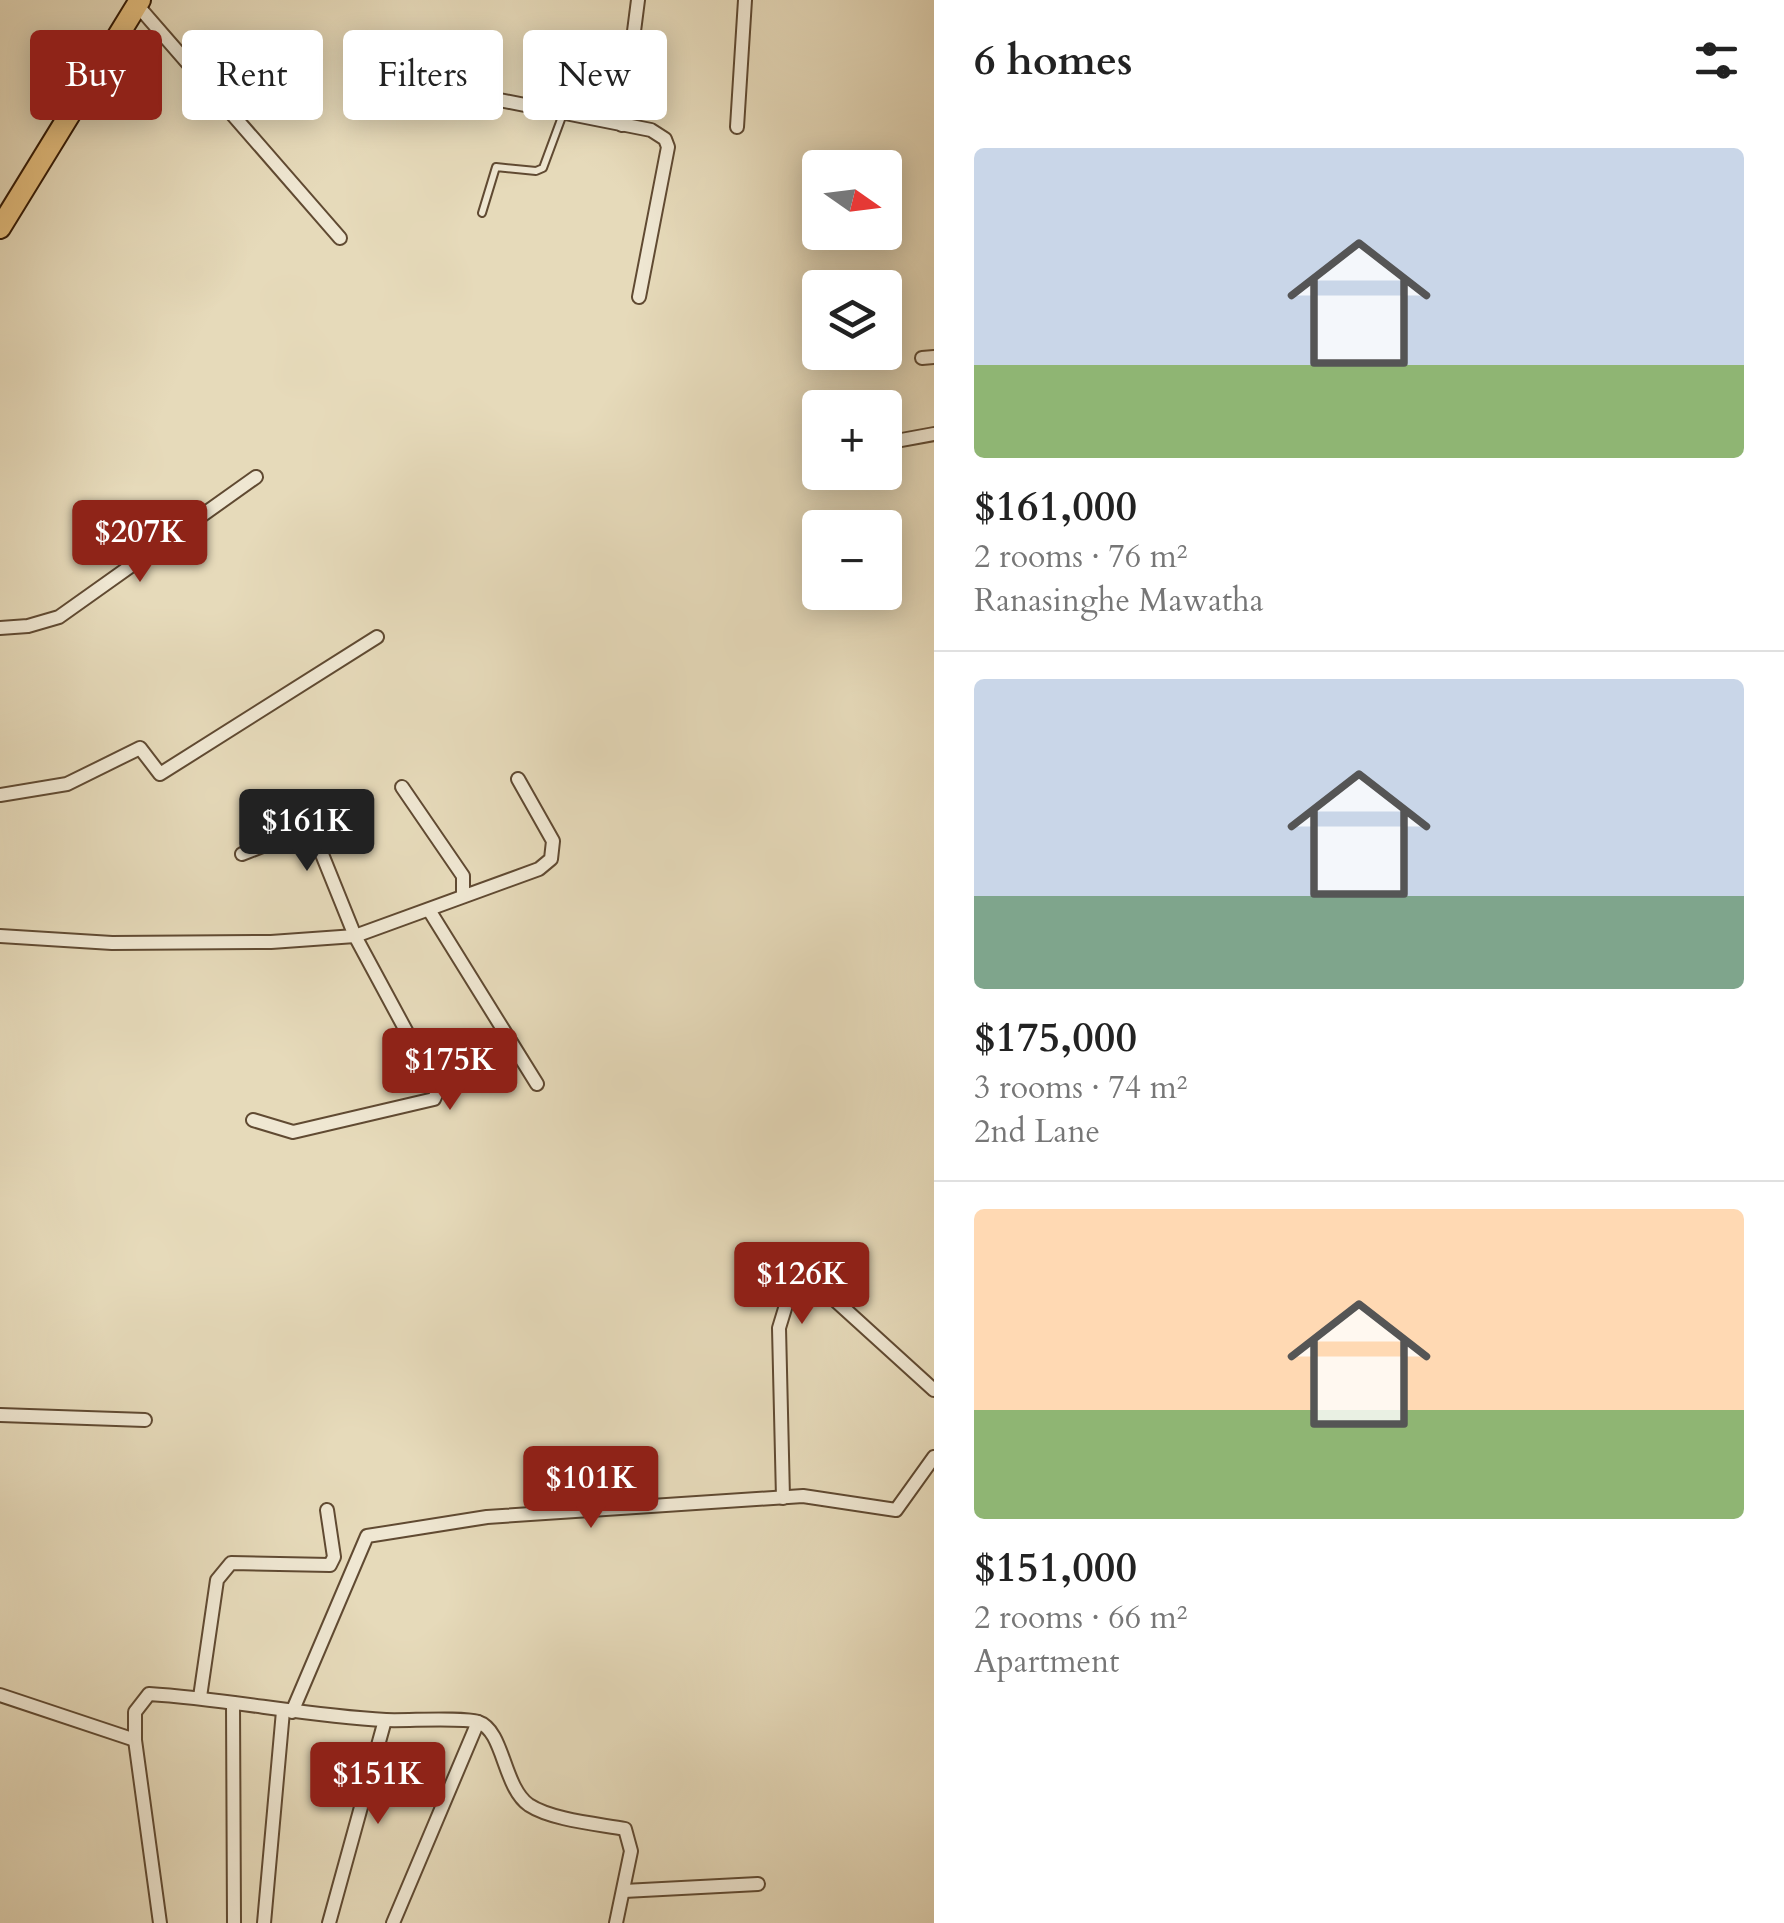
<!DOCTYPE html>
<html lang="en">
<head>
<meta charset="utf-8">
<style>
	body { margin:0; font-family:Cardo,serif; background:#f6f6f6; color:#222; height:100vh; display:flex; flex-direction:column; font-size:38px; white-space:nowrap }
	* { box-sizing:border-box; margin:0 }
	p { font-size:32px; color:#767676 }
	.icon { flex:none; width:55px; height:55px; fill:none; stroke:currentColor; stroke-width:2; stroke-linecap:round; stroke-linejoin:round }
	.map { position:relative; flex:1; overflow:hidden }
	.details { display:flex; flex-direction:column; background:#fff; width:850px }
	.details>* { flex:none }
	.top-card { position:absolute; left:30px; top:30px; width:752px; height:90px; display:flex; gap:20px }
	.needle { width:65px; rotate:104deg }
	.controls { position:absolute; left:802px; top:150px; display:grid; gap:20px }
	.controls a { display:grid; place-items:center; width:100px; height:100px; border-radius:10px; background:#fff; box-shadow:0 5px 25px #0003; font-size:50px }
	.price { position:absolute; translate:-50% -85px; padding:0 22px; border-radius:10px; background:#8f2418; color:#fff; font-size:32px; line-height:65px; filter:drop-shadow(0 2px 5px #0008) }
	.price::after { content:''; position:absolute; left:50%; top:60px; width:30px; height:22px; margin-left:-15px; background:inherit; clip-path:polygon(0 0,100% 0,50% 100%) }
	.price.selected { background:#222; color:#fff }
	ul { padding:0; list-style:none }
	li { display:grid; align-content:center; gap:20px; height:530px; padding:0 40px }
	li+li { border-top:2px solid #e0e0e0 }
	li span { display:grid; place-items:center; height:310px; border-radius:10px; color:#555 }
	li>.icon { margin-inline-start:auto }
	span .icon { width:180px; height:180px; fill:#fffc; stroke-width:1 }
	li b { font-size:42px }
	h2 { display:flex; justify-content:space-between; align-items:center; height:120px; padding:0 40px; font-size:42px }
	.pill { padding:0 35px; border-radius:10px; background:#fff; box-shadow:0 5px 25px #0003; font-size:35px; line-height:90px }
	.pill.selected { background:#8f2418; color:#fff }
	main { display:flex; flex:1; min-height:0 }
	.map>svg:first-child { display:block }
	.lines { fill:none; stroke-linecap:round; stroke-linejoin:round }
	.service-casing { stroke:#604a32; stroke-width:10 }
	.minor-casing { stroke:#604a32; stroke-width:16 }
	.primary-casing { stroke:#341a05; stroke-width:24 }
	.service { stroke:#efe7d2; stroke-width:6 }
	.minor { stroke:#efe7d2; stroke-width:12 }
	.primary { stroke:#e3bd7d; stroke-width:20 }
</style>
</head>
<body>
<main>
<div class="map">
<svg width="934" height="1923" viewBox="0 0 934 1923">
	<rect width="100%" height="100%" fill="#e6daba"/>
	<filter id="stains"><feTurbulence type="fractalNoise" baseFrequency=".002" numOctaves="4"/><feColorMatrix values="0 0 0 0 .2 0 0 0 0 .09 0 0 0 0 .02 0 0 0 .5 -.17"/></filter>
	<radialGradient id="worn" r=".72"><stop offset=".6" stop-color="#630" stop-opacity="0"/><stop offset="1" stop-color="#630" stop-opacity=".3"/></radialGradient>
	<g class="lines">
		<defs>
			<polyline id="service" points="482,213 496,167 536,171 543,168 563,114"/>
			<g id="minor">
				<polyline points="138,6 340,238"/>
				<polyline points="464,93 651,130 665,139 668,147 639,297"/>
				<polyline points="622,125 638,0"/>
				<polyline points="737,127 745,0"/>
				<polyline points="922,358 934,357"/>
				<polyline points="885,443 934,434"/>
				<polyline points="814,456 820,455"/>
				<polyline points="0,628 28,626 59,617 256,477"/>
				<polyline points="402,787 463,876 463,896"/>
				<polyline points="0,795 67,784 140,748 160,774 377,637"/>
				<polyline points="242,854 311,827 355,936 438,1090 434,1099 293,1132 253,1120"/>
				<polyline points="429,910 537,1084"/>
				<polyline points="0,936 112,943 271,942 355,936 539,869 551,859 553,841 518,779"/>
				<polyline points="0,1415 145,1420"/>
				<polyline points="783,1498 779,1328 790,1292 814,1281 934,1390"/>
				<polyline points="0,1695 135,1740"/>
				<polyline points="200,1697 217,1580 231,1563 330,1565 334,1557 327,1510"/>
				<polyline points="233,1703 234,1923"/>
				<polyline points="292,1712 367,1536 487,1517 803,1496 896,1510 934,1457"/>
				<polyline points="624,1891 758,1884"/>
				<path d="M160,1923L135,1740V1712L149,1694C229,1699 306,1716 386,1720C406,1721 462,1717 478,1722C504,1730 503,1787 529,1805C552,1820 598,1824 625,1829L631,1851L616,1923"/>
				<polyline points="264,1923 283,1711"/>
				<polyline points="329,1923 385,1720"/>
				<polyline points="393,1923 478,1722"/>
			</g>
			<polyline id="primary" points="0,228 140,0"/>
		</defs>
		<!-- service casing -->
		<use href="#service" class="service-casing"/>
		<!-- minor casing -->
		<use href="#minor" class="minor-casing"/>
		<!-- primary casing -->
		<use href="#primary" class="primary-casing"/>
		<!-- service -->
		<use href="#service" class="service"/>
		<!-- minor -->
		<use href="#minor" class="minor"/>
		<!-- primary -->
		<use href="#primary" class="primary"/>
	</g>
	<rect width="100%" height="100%" filter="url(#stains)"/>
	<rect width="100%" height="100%" fill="url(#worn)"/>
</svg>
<div class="controls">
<a><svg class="needle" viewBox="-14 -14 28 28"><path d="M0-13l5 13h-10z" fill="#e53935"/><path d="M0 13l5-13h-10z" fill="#767676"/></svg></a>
<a><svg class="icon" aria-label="layers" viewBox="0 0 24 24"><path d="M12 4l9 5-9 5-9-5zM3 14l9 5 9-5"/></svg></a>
<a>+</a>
<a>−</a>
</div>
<b class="price" style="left:140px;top:585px">$207K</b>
<b class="price selected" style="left:307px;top:874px">$161K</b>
<b class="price" style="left:450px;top:1113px">$175K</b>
<b class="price" style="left:802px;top:1327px">$126K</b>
<b class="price" style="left:591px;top:1531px">$101K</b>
<b class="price" style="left:378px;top:1827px">$151K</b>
<div class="top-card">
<a class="pill selected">Buy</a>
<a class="pill">Rent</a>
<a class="pill">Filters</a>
<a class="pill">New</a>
</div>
</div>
<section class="details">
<h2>6 homes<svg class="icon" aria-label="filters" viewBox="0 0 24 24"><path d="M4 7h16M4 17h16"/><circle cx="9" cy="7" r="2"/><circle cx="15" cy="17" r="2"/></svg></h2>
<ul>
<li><span style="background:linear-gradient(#c9d6e8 70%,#8fb573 0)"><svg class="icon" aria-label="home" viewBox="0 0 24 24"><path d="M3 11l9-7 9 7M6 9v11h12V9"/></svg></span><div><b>$161,000</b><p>2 rooms · 76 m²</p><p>Ranasinghe Mawatha</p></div></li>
<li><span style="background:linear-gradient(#c9d6e8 70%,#7fa58c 0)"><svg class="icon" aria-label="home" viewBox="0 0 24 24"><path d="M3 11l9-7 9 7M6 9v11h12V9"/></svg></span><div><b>$175,000</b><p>3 rooms · 74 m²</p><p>2nd Lane</p></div></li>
<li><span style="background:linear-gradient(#ffd9b3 65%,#8fb573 0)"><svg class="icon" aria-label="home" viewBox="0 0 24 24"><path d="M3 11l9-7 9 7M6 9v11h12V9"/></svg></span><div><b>$151,000</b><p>2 rooms · 66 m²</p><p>Apartment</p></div></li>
</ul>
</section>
</main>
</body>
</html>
